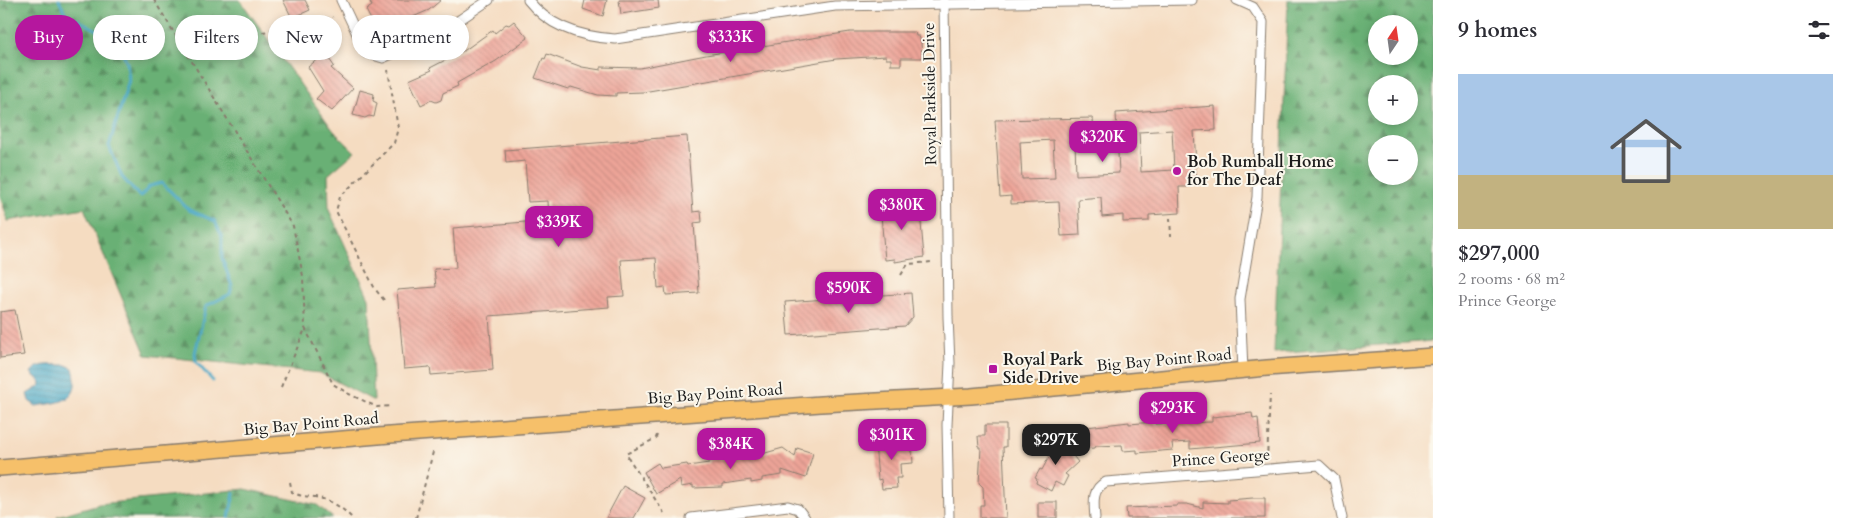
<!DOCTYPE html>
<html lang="en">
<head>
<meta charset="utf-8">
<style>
	body { margin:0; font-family:Cardo,serif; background:#f2f2f3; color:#2b2b33; height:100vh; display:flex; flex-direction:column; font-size:19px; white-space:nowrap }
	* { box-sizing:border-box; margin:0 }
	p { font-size:16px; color:#7c7c81 }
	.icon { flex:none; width:28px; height:28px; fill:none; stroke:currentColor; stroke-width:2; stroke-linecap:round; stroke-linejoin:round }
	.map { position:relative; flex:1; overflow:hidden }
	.details { display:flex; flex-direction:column; background:#fff; width:425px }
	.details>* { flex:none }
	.guide { position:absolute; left:15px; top:15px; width:475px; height:45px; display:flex; gap:10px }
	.needle { width:32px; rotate:13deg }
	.fabs { position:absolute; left:1368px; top:15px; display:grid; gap:10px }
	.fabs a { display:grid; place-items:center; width:50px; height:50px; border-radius:50%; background:#fff; box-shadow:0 2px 8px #0003; font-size:25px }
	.price { position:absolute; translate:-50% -42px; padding:0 11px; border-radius:10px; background:#b5179e; color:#fff; font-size:16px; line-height:32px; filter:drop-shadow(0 1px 2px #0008) }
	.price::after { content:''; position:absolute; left:50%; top:30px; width:15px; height:11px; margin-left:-8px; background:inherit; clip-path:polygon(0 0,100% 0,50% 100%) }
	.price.selected { background:#222; color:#fff }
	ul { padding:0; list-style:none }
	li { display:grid; align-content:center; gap:10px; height:265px; padding:0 25px }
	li+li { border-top:1px solid #e1e1e2 }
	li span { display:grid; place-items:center; height:155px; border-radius:0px; color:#555 }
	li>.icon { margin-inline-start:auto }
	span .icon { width:90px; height:90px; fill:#fffc; stroke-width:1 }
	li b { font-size:21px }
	h2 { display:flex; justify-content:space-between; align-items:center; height:60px; padding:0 25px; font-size:21px }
	.pill { padding:0 18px; border-radius:22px; background:#fff; box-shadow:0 2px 8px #0003; font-size:18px; line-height:45px }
	.pill.selected { background:#b5179e; color:#fff }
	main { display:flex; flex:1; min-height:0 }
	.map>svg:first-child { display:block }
	.forest { fill:url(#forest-firs); stroke:#426648; fill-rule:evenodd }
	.water { fill:url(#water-rules); stroke:#306170 }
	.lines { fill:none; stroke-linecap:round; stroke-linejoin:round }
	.stream { stroke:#45a6c5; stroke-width:3 }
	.building { fill:url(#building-back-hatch); fill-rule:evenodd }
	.street-casing { stroke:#887c6e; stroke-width:11 }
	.primary-casing { stroke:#887c6e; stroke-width:18 }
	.path { stroke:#887c6e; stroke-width:2; stroke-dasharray:4 4; stroke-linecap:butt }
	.street { stroke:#fff; stroke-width:9 }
	.primary { stroke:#f6c06b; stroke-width:15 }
	.poi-dot { fill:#b5179e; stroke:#fbf7ec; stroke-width:2 }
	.labels { text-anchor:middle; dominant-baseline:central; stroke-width:4; stroke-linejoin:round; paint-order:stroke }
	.street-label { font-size:16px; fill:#1c1c1c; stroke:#fbf7ec }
	.poi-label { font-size:16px; font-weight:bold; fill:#1c1c1c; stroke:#fbf7ec; text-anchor:start }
</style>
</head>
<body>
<main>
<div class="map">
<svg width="1433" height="518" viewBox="0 0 1433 518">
	<defs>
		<pattern id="forest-firs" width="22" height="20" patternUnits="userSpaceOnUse" patternTransform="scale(1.25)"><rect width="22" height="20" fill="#69b075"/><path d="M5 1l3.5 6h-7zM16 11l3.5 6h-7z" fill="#568e5f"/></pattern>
		<pattern id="water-rules" width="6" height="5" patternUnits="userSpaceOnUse" patternTransform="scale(1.25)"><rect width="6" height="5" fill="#45a6c5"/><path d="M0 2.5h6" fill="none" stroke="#39869f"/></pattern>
		<pattern id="building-back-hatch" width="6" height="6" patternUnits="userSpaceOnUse" patternTransform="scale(1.25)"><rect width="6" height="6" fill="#eda498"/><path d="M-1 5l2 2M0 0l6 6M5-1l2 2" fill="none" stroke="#cb8d82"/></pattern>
	</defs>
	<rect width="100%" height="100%" fill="#fbf7ec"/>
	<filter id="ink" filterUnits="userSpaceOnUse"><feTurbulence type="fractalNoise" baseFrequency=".02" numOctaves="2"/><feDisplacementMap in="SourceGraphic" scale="10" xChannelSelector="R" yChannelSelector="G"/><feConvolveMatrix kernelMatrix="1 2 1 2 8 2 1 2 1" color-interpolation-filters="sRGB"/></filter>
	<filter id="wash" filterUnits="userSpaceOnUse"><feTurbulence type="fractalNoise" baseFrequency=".0096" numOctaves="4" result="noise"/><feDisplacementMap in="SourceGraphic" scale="20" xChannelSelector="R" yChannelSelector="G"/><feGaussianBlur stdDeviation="1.12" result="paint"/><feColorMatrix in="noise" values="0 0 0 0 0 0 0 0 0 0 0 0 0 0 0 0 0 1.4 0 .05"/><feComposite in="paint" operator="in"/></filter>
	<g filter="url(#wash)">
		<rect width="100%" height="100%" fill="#f5dcc1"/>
		<!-- forest -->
		<g class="forest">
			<polygon points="0,0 240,0 333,130 355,152 328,175 329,210 369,298 374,401 320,373 146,355 84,208 8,221 0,195"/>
			<path d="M1288,0H1433V341L1274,353ZM1376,24H1409V56H1376ZM1376,84H1409V116H1376ZM1376,144H1409V176H1376Z"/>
			<polygon points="245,489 317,505 333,518 58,518 57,516 99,504"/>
		</g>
		<!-- water -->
		<path class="water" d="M66,365L73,368C82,401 63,402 36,406L29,401L27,394L40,386L41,382L31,373C36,362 56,365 66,365Z"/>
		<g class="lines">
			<!-- stream -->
			<g class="stream">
				<polyline points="59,0 65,13 118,41 127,63 129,80 109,146 122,177 140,197 150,186 162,183 189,210 215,221 222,237 222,258 232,286 230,294 206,306 195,353 196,362 213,381"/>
				<polyline points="229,518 234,493"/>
			</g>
		</g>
		<g id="blocks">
			<!-- building -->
			<g class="building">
				<polygon points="283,0 305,0 310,10 292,18"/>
				<polygon points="375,0 441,0 429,10 383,30 380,25 375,28 366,10 372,6 370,2"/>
				<polygon points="585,0 607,0 603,16 583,9"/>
				<polygon points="619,0 658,0 659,8 621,14"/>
				<polygon points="514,21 528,38 496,61 457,83 458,86 443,93 441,100 436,102 431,100 421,105 409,80 432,70 430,68 465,50 493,30 495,33 506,24 509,25"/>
				<polygon points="850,32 915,32 916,36 919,36 921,42 922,58 901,58 901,65 891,65 891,59 886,59 886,56 836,59 643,92 616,93 616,96 598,95 571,87 568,89 535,78 543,58 545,59 547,54 582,67 601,70 601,67 640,68 706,55"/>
				<polygon points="325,53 334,66 331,68 353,88 332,111 316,99 323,91 308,67"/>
				<polygon points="360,90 374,94 373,101 377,103 374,117 369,116 365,118 353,115"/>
				<path d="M1215,106L1216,130L1194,131L1197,181H1188V187H1179L1180,213L1149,215V221L1123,222V215L1102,217L1101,197L1078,199L1080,235L1061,236L1059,202L1011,204V196L1000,197L995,120L1093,118L1094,140L1075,141L1076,175L1119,173L1116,113ZM1172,130L1174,170L1141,172L1139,132ZM1053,140L1055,178L1022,179L1020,142Z"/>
				<polygon points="687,136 693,212 701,211 702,222 694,223 699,293 666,295 665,287 658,288 656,258 621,260 624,296 608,297 609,307 489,316 493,370 431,375 430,367 404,369 397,290 436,287 434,269 456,268 453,228 549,220 548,201 528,202 525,161 506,163 505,150"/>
				<polygon points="908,199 908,202 919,201 924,257 895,262 895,259 885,260 880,204"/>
				<polygon points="911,293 913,317 905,326 788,335 785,302"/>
				<polygon points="15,310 24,355 0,358 0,312"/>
				<polygon points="1252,413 1253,419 1258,418 1260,443 1190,449 1190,442 1172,443 1173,450 1137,453 1137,450 1123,451 1122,445 1096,446 1095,448 1079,449 1078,428 1129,422 1129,424 1155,422 1155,424 1212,422 1212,417"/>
				<polygon points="985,425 1006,425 1006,447 1003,447 1006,518 980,518 980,505 984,505 983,487 979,483 981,448 979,448 978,436 985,436"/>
				<polygon points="911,439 913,463 900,464 901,478 896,478 897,488 882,489 881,479 878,480 875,442"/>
				<polygon points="1054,442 1062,442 1078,462 1065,474 1068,476 1063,486 1055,482 1051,491 1036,483 1037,479 1035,478 1040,469 1042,470 1050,455 1048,451 1050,445"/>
				<polygon points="783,448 795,457 797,448 813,453 806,478 782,470 782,475 762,478 762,481 751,483 751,480 723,484 723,487 693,488 693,485 681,487 680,480 656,494 644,472 658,463 661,468 687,464 688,466 709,463 711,460 755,456"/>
				<polygon points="623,486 645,498 634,518 606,518"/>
				<polygon points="1253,498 1265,498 1265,518 1127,518 1126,508 1177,506 1177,504 1187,504 1203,508 1203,502 1228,503 1228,500"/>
				<rect x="1038" y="502" width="19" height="16"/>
			</g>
		</g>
	</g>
	<g filter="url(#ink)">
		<use href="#blocks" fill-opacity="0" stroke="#887c6e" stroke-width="1"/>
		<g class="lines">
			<defs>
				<g id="street">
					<polyline points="341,0 366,53 383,58 443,31 489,0"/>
					<path d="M528,0C549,27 582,37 615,39L835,6L1192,0"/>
					<polyline points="944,0 948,317 950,363 947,425 949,518"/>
					<polyline points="1237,0 1253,7 1263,22 1257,197 1240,299 1243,371"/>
					<polyline points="691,518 788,506 798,509 805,518"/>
					<path d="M1095,518C1094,504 1091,489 1106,482L1319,465L1334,479L1342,518"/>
				</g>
				<polyline id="primary" points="0,468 390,435 821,404 971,396 1267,368 1433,356"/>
			</defs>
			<!-- street casing -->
			<use href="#street" class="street-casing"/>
			<!-- primary casing -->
			<use href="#primary" class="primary-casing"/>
			<!-- path -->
			<g class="path">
				<polyline points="154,0 293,226 303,276 305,328 333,384 349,394 377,407 390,406"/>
				<polyline points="184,49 333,17"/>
				<polyline points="1170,218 1171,236"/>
				<polyline points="901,275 908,264 932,262"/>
				<polyline points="384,300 375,289 336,211 340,197 394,143 398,128 388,70"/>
				<polyline points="281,387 305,329"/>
				<polyline points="657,435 656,438 626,454 664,513"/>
				<polyline points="1267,460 1270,395"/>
				<path d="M290,482L292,492C301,497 305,496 315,497C330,500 342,507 352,518"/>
				<polyline points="416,518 433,452"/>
			</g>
			<!-- street -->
			<use href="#street" class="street"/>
			<!-- primary -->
			<use href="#primary" class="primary"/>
		</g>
	</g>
	<!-- markers -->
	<g class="poi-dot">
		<circle cx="1177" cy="171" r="5"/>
		<rect x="988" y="364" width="10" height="10" rx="2.5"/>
	</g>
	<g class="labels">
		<!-- street labels -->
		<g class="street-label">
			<text transform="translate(930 94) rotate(-91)">Royal Parkside Drive</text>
			<text transform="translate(1164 360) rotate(-5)">Big Bay Point Road</text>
			<text transform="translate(715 394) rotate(-4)">Big Bay Point Road</text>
			<text transform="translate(311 424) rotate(-5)">Big Bay Point Road</text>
			<text transform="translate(1221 458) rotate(-4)">Prince George</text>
		</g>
		<!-- poi labels -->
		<g class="poi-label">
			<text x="1187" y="162">Bob Rumball Home<tspan x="1187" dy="18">for The Deaf</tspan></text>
			<text x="1003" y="360">Royal Park<tspan x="1003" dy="18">Side Drive</tspan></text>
		</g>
	</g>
</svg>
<div class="fabs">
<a><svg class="needle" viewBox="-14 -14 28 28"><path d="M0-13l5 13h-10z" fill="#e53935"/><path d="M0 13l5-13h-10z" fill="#7c7c81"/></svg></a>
<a>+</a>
<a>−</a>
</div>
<b class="price" style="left:731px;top:63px">$333K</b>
<b class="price" style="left:1103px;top:163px">$320K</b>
<b class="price" style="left:902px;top:231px">$380K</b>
<b class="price" style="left:559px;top:248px">$339K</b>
<b class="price" style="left:849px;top:314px">$590K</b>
<b class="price" style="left:1173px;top:434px">$293K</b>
<b class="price" style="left:892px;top:461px">$301K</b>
<b class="price selected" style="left:1056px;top:466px">$297K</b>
<b class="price" style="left:731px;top:470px">$384K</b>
<div class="guide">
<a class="pill selected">Buy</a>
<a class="pill">Rent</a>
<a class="pill">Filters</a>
<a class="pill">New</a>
<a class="pill">Apartment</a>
</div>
</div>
<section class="details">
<h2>9 homes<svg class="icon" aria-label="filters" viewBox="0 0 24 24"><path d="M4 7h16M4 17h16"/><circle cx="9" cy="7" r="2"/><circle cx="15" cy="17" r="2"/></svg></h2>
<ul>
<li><span style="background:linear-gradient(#a9c7e8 65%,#c2b280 0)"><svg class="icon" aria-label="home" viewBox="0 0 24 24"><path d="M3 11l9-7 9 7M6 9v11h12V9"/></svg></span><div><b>$297,000</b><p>2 rooms · 68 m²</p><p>Prince George</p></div></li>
</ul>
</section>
</main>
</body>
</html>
